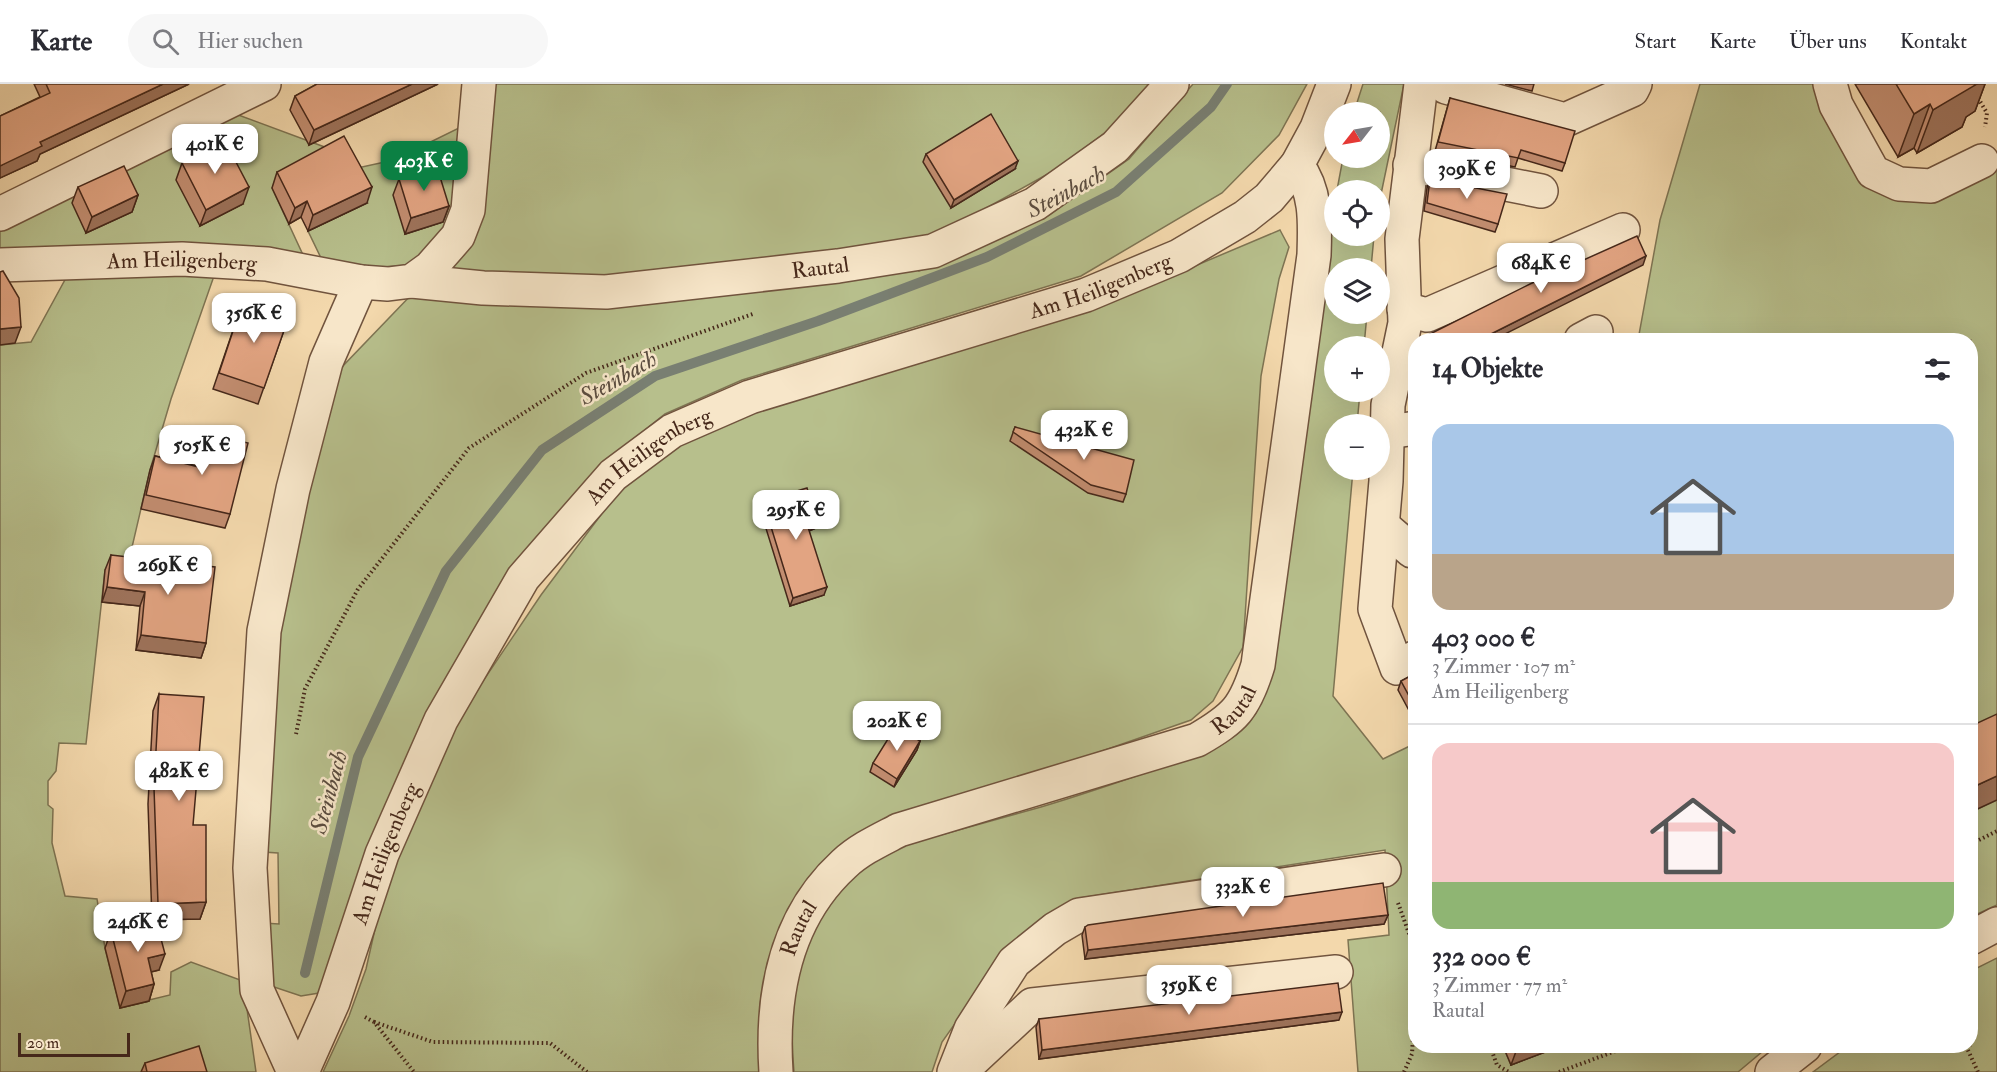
<!DOCTYPE html>
<html lang="de">
<head>
<meta charset="utf-8">
<style>
	body { margin:0; font-family:"IM FELL Double Pica",serif; background:#f7f7f7; color:#2b2b33; height:100vh; display:flex; flex-direction:column; font-size:22px; white-space:nowrap }
	* { box-sizing:border-box; margin:0 }
	p { font-size:20px; color:#7c7c81 }
	.icon { flex:none; width:33px; height:33px; fill:none; stroke:currentColor; stroke-width:2; stroke-linecap:round; stroke-linejoin:round }
	.map { position:relative; flex:1; overflow:hidden }
	.drawer { position:absolute; left:1408px; top:249px; width:570px; height:720px; display:flex; flex-direction:column; background:#fff; border-radius:24px; box-shadow:0 6px 24px #0002 }
	.drawer>* { flex:none }
	.needle { width:39px; rotate:239deg }
	.fabs { position:absolute; left:1324px; top:18px; display:grid; gap:12px }
	.fabs a { display:grid; place-items:center; width:66px; height:66px; border-radius:50%; background:#fff; box-shadow:0 6px 24px #0002; font-size:30px }
	.scale { position:absolute; left:18px; bottom:15px; width:112px; box-sizing:border-box; padding-left:6px; border:3px solid #46281a; border-top:0; font-size:16px; line-height:21px; white-space:nowrap; color:#46281a; -webkit-text-stroke:4px #f7e6c9; paint-order:stroke }
	.price { position:absolute; translate:-50% -51px; padding:0 14px; border-radius:12px; background:#fff; color:#222; font-size:20px; line-height:39px; filter:drop-shadow(0 2px 3px #0008) }
	.price::after { content:''; position:absolute; left:50%; top:36px; width:18px; height:14px; margin-left:-9px; background:inherit; clip-path:polygon(0 0,100% 0,50% 100%) }
	.price.selected { background:#0b8043; color:#fff }
	ul { padding:0; list-style:none }
	li { display:grid; align-content:center; gap:12px; height:318px; padding:0 24px }
	li+li { border-top:2px solid #e1e1e2 }
	li span { display:grid; place-items:center; height:186px; border-radius:18px; color:#555 }
	li>.icon { margin-inline-start:auto }
	span .icon { width:108px; height:108px; fill:#fffc; stroke-width:1 }
	li b { font-size:26px }
	h2 { display:flex; justify-content:space-between; align-items:center; height:72px; padding:0 24px; font-size:26px }
	header { display:flex; align-items:center; gap:36px; box-sizing:border-box; height:84px; padding:0 30px; background:#fff; border-bottom:2px solid #e1e1e2 }
	header strong { font-size:28px }
	nav { display:flex; gap:33px; margin-inline-start:auto; font-size:21px }
	.search { width:420px; height:54px; background:#f7f7f7; display:flex; align-items:center; gap:15px; box-sizing:border-box; padding:0 21px; border-radius:33px; color:#7c7c81; font-size:22px }
	.map>svg:first-child { display:block }
	.green { fill:#b7bf8c; stroke:#7e7453; stroke-width:1.5; fill-rule:evenodd }
	.lines { fill:none; stroke-linecap:round; stroke-linejoin:round }
	.stream { stroke:#797f72; stroke-width:10 }
	.minor-casing { stroke:#71543e; stroke-width:36 }
	.path { stroke:#46281a; stroke-width:4; stroke-dasharray:1.5 3; stroke-linecap:butt }
	.minor { stroke:#f7e6c9; stroke-width:33 }
	.wall { fill:#c28d70; stroke:#46281a; stroke-width:1.5 }
	.shaded-wall { fill:#9e735b; stroke:#46281a; stroke-width:1.5 }
	.building { fill:#e2a482; stroke:#46281a; stroke-width:1.5 }
	.labels { text-anchor:middle; dominant-baseline:central; stroke-width:5; stroke-linejoin:round; paint-order:stroke }
	.street-label { font-size:22px; fill:#46281a; stroke:#f7e6c9 }
	.water-label { font-size:24px; font-style:italic; fill:#5b4c3f; stroke:#f7e6c9 }
</style>
</head>
<body>
<header>
<strong>Karte</strong>
<div class="search"><svg class="icon" aria-label="search" viewBox="0 0 24 24"><circle cx="10" cy="10" r="6"/><path d="M15 15l6 6"/></svg>Hier suchen</div>
<nav><a>Start</a><a>Karte</a><a>Über uns</a><a>Kontakt</a></nav>
</header>
<div class="map">
<svg width="1997" height="988" viewBox="0 0 1997 988">
	<rect width="100%" height="100%" fill="#f3d8ac"/>
	<filter id="stains"><feTurbulence type="fractalNoise" baseFrequency=".00333" numOctaves="4"/><feColorMatrix values="0 0 0 0 .2 0 0 0 0 .09 0 0 0 0 .02 0 0 0 .5 -.17"/></filter>
	<radialGradient id="worn" r=".72"><stop offset=".6" stop-color="#630" stop-opacity="0"/><stop offset="1" stop-color="#630" stop-opacity=".3"/></radialGradient>
	<!-- green -->
	<g class="green">
		<polygon points="494,0 1151,0 1118,39 1055,86 912,165 919,187 1049,131 1129,75 1193,0 1307,0 1279,51 1222,109 1081,192 742,296 665,330 600,382 509,486 319,909 301,912 268,901 263,839 279,840 278,769 263,768 279,553 307,411 341,284 414,208 440,208"/>
		<polygon points="1363,0 1404,0 1380,115 1380,106 1337,106 1343,74 1380,74 1380,28 1354,28"/>
		<polygon points="1700,0 1817,0 1887,107 1997,78 1997,654 1971,666 1971,256 1638,256 1660,136"/>
		<polygon points="233,29 338,68 272,104 304,173 0,172 0,141"/>
		<path d="M469,39L456,131L444,150L409,181L371,184L321,174L308,147L358,123L348,86L394,76ZM431,99L443,138L406,150Z"/>
		<path d="M1335,118V152H1374L1371,184H1335V230H1367L1364,262H1335V308H1360L1357,340H1335V386H1353L1333,612L1383,675L1416,659V962H1503L1511,981L1561,962H1769L1738,988H1358L1348,856L1389,851L1385,766L1080,814L1002,873L942,958L932,988H794C785,898 808,800 900,762C914,757 930,754 944,750C976,741 1009,732 1041,723C1099,706 1156,685 1214,665C1256,641 1257,630 1272,586Z"/>
		<polygon points="1280,146 1289,163 1279,195 1261,292 1243,563 1213,617 1191,636 1039,689 897,730 778,851 766,885 760,920 759,988 323,988 349,932 366,885 389,783 448,649 541,511 621,404 679,360 756,327 1093,225"/>
		<polygon points="155,189 214,192 171,315 150,386 126,489 105,486 86,660 59,659 56,687 48,697 48,721 53,725 52,759 65,812 97,815 105,864 120,923 170,911 171,888 191,878 243,897 256,988 0,988 0,261 31,258 66,194"/>
		<polygon points="1997,716 1997,821 1971,833 1971,728"/>
		<polygon points="1997,874 1997,988 1813,988 1848,962 1971,962 1971,887"/>
	</g>
	<g class="lines">
		<!-- stream -->
		<polyline class="stream" points="305,889 358,673 446,487 542,366 655,292 818,237 987,173 1116,108 1211,23 1227,0"/>
		<defs>
			<g id="minor">
				<polyline points="1443,0 1446,3 1565,36 1632,6 1635,0"/>
				<polyline points="1830,0 1836,21 1873,88 1899,100 1931,102 1982,77"/>
				<polyline points="1410,81 1541,107"/>
				<polyline points="0,130 264,0"/>
				<path id="s1" d="M0,181L182,175L267,180L361,198L388,200L412,197L430,184L458,152L468,126L479,0"/>
				<path id="s2" d="M412,197L483,204L606,208L838,182L933,167L1035,120L1115,63L1172,0"/>
				<polyline points="1404,225 1427,231 1623,146"/>
				<polyline points="1581,256 1596,248"/>
				<polyline points="1388,348 1416,344"/>
				<polyline points="1383,442 1412,467 1416,465"/>
				<polyline points="1416,573 1397,584 1375,525 1386,397 1388,321 1405,239 1402,155 1421,0"/>
				<polyline points="1971,854 1997,840"/>
				<polyline points="294,988 257,906 250,784 264,547 293,405 326,278 361,198"/>
				<path id="s3" d="M302,988L333,918L382,770L441,636L523,494L613,391L672,347L750,313L1086,211L1179,172L1245,133L1269,114L1297,81L1317,44L1334,0"/>
				<path id="s4" d="M776,988C771,912 785,834 844,780C860,765 880,756 899,746L1197,656C1235,634 1245,624 1258,581L1314,171C1315,139 1317,108 1297,81"/>
				<polyline points="954,988 971,945 1014,878 1055,845 1079,831 1384,786"/>
				<polyline points="960,988 1032,921 1336,888"/>
				<polyline points="1772,988 1805,962"/>
			</g>
		</defs>
		<!-- minor casing -->
		<use href="#minor" class="minor-casing"/>
		<!-- path -->
		<g class="path">
			<polyline points="1978,14 1987,29 1985,43"/>
			<polyline points="296,650 305,605 358,505 469,364 586,289 753,230"/>
			<polyline points="1971,760 1997,747"/>
			<polyline points="1398,819 1416,869"/>
			<polyline points="365,933 374,938 414,988"/>
			<polyline points="374,938 433,958 550,959 587,988"/>
			<polyline points="1490,962 1497,981 1509,988"/>
			<polyline points="1966,962 1978,988"/>
			<polyline points="1404,988 1412,970 1416,905"/>
			<polyline points="1559,988 1629,962"/>
		</g>
		<!-- minor -->
		<use href="#minor" class="minor"/>
	</g>
	<!-- wall -->
	<g class="wall">
		<polygon points="34,0 189,0 40,70 37,77 0,94 0,32 40,13"/>
		<polygon points="317,0 438,0 309,61 290,26 295,12"/>
		<polygon points="1505,0 1534,0 1532,7"/>
		<polygon points="1855,0 1985,0 1975,27 1966,33 1962,43 1917,69 1914,64 1898,73"/>
		<polygon points="1450,14 1565,79 1562,87 1518,74 1515,83 1435,67"/>
		<polygon points="926,70 1015,85 951,124 923,78"/>
		<polygon points="182,79 243,120 200,142 176,96"/>
		<polygon points="277,88 367,119 308,147 301,133 289,140 272,104"/>
		<polygon points="399,95 449,122 443,138 405,150 393,111"/>
		<polygon points="1430,95 1498,140 1495,148 1424,127 1427,104"/>
		<polygon points="78,103 138,111 132,128 86,149 72,119"/>
		<polygon points="243,217 289,232 258,320 213,305"/>
		<polygon points="1416,278 1416,295 1412,297"/>
		<polygon points="1015,343 1126,410 1123,418 1088,409 1010,357"/>
		<polygon points="207,349 230,430 225,444 141,425 150,386 155,372 197,382 202,363"/>
		<polygon points="1415,357 1416,357 1416,373 1412,365"/>
		<polygon points="763,417 814,445 809,447 824,511 790,522 760,425"/>
		<polygon points="111,471 206,559 201,574 136,566 140,522 102,518 105,486"/>
		<polygon points="1416,589 1416,630 1412,632 1398,606 1401,597"/>
		<polygon points="159,610 193,741 206,818 200,835 152,836 148,720 153,627"/>
		<polygon points="920,657 917,666 894,703 870,688 873,679"/>
		<polygon points="1388,831 1384,840 1085,875 1082,851 1085,843"/>
		<polygon points="111,847 159,886 151,888 154,900 149,917 120,924 105,864"/>
		<polygon points="1039,935 1339,936 1039,975 1036,943"/>
		<polygon points="1503,962 1561,962 1511,981"/>
		<polygon points="145,979 207,988 141,988"/>
	</g>
	<!-- shaded-wall -->
	<g class="shaded-wall">
		<polygon points="163,0 189,0 40,70 37,77 0,94 0,82 40,58"/>
		<polygon points="412,0 438,0 309,61 314,46"/>
		<polygon points="1972,0 1985,0 1975,27 1966,33 1962,43 1917,69 1933,26"/>
		<polygon points="1930,20 1914,64 1898,73 1914,30"/>
		<polygon points="1018,77 1015,85 951,124 954,116"/>
		<polygon points="249,103 243,120 200,142 206,126"/>
		<polygon points="372,103 367,119 308,147 313,131"/>
		<polygon points="138,111 132,128 86,149 92,133"/>
		<polygon points="307,117 301,133 289,140 295,124"/>
		<polygon points="449,122 443,138 405,150 411,134"/>
		<polygon points="1646,172 1643,181 1493,256 1479,256"/>
		<polygon points="21,243 15,259 0,261 0,245"/>
		<polygon points="1416,288 1416,295 1412,297 1415,289"/>
		<polygon points="817,437 814,445 804,448 807,440"/>
		<polygon points="107,503 145,508 140,522 102,518"/>
		<polygon points="827,503 824,511 790,522 793,514"/>
		<polygon points="141,551 206,559 201,574 136,566"/>
		<polygon points="1415,623 1416,623 1416,630 1412,632"/>
		<polygon points="920,657 917,666 894,703 897,695"/>
		<polygon points="1997,692 1997,716 1971,728 1971,704"/>
		<polygon points="206,818 200,835 152,836 158,820"/>
		<polygon points="1388,831 1384,840 1085,875 1088,866"/>
		<polygon points="165,870 159,886 142,890 148,874"/>
		<polygon points="154,900 149,917 120,924 126,907"/>
		<polygon points="1342,928 1339,936 1039,975 1042,966"/>
		<polygon points="1518,962 1561,962 1511,981"/>
	</g>
	<!-- building -->
	<g class="building">
		<polygon points="46,0 163,0 40,58 42,62 0,82 0,32 50,9"/>
		<polygon points="317,0 412,0 314,46 295,12"/>
		<polygon points="1896,0 1977,0 1933,26 1930,20 1914,30"/>
		<polygon points="1450,14 1575,47 1565,79 1521,66 1518,74 1438,58"/>
		<polygon points="991,30 1018,77 954,116 926,70"/>
		<polygon points="344,52 372,103 313,131 307,117 295,124 277,88"/>
		<polygon points="225,57 249,103 206,126 182,79"/>
		<polygon points="124,82 138,111 92,133 78,103"/>
		<polygon points="437,83 449,122 411,134 399,95"/>
		<polygon points="1430,95 1507,110 1498,140 1427,119"/>
		<polygon points="1637,152 1646,172 1479,256 1422,256 1422,254 1530,200"/>
		<polygon points="3,187 19,214 21,243 0,245 0,188"/>
		<polygon points="243,217 289,232 264,304 219,289"/>
		<polygon points="1015,343 1134,376 1126,410 1091,401 1013,348"/>
		<polygon points="207,349 248,359 230,430 146,411 155,372 199,383"/>
		<polygon points="807,404 817,437 807,440 827,503 793,514 763,417"/>
		<polygon points="111,471 215,483 206,559 141,551 145,508 107,503"/>
		<polygon points="1416,589 1416,623 1415,623 1401,597"/>
		<polygon points="159,610 204,613 193,741 206,741 206,818 158,820 154,704"/>
		<polygon points="1997,630 1997,692 1971,704 1971,642"/>
		<polygon points="896,642 920,657 897,695 873,679"/>
		<polygon points="1383,799 1388,831 1088,866 1085,843 1088,841"/>
		<polygon points="156,836 165,870 148,874 154,900 126,907 111,847"/>
		<polygon points="1338,899 1342,928 1042,966 1039,935"/>
		<polygon points="199,962 207,988 147,988 145,979"/>
	</g>
	<g class="labels">
		<!-- street labels -->
		<g class="street-label">
			<text stroke="none"><textPath href="#s1" startOffset="182">Am Heiligenberg</textPath></text>
			<text stroke="none"><textPath href="#s2" startOffset="410">Rautal</textPath></text>
			<text stroke="none"><textPath href="#s3" startOffset="1206">Am Heiligenberg</textPath></text>
			<text stroke="none"><textPath href="#s3" startOffset="720">Am Heiligenberg</textPath></text>
			<text stroke="none"><textPath href="#s4" startOffset="651">Rautal</textPath></text>
			<text stroke="none"><textPath href="#s3" startOffset="234">Am Heiligenberg</textPath></text>
			<text stroke="none"><textPath href="#s4" startOffset="147">Rautal</textPath></text>
		</g>
		<!-- water labels -->
		<g class="water-label">
			<text transform="translate(1066 108) rotate(-28)">Steinbach</text>
			<text transform="translate(618 294) rotate(-30)">Steinbach</text>
			<text transform="translate(329 708) rotate(-75)">Steinbach</text>
		</g>
	</g>
	<rect width="100%" height="100%" filter="url(#stains)"/>
	<rect width="100%" height="100%" fill="url(#worn)"/>
</svg>
<div class="fabs">
<a><svg class="needle" viewBox="-14 -14 28 28"><path d="M0-13l5 13h-10z" fill="#e53935"/><path d="M0 13l5-13h-10z" fill="#7c7c81"/></svg></a>
<a><svg class="icon" aria-label="locate" viewBox="0 0 24 24"><circle cx="12" cy="12" r="6"/><path d="M12 2v4M12 18v4M2 12h4M18 12h4"/></svg></a>
<a><svg class="icon" aria-label="layers" viewBox="0 0 24 24"><path d="M12 4l9 5-9 5-9-5zM3 14l9 5 9-5"/></svg></a>
<a>+</a>
<a>−</a>
</div>
<div class="scale">20 m</div>
<b class="price" style="left:215px;top:91px">401K €</b>
<b class="price selected" style="left:424px;top:108px">403K €</b>
<b class="price" style="left:1467px;top:116px">309K €</b>
<b class="price" style="left:1541px;top:210px">684K €</b>
<b class="price" style="left:254px;top:260px">356K €</b>
<b class="price" style="left:1084px;top:377px">432K €</b>
<b class="price" style="left:202px;top:392px">505K €</b>
<b class="price" style="left:796px;top:457px">295K €</b>
<b class="price" style="left:168px;top:512px">269K €</b>
<b class="price" style="left:897px;top:668px">202K €</b>
<b class="price" style="left:179px;top:718px">482K €</b>
<b class="price" style="left:1243px;top:834px">332K €</b>
<b class="price" style="left:138px;top:869px">246K €</b>
<b class="price" style="left:1189px;top:932px">359K €</b>
<section class="drawer">
<h2>14 Objekte<svg class="icon" aria-label="filters" viewBox="0 0 24 24"><path d="M4 7h16M4 17h16"/><circle cx="9" cy="7" r="2"/><circle cx="15" cy="17" r="2"/></svg></h2>
<ul>
<li><span style="background:linear-gradient(#a9c7e8 70%,#b9a48a 0)"><svg class="icon" aria-label="home" viewBox="0 0 24 24"><path d="M3 11l9-7 9 7M6 9v11h12V9"/></svg></span><div><b>403 000 €</b><p>3 Zimmer · 107 m²</p><p>Am Heiligenberg</p></div></li>
<li><span style="background:linear-gradient(#f6c9c9 75%,#8fb573 0)"><svg class="icon" aria-label="home" viewBox="0 0 24 24"><path d="M3 11l9-7 9 7M6 9v11h12V9"/></svg></span><div><b>332 000 €</b><p>3 Zimmer · 77 m²</p><p>Rautal</p></div></li>
</ul>
</section>
</div>
</body>
</html>
